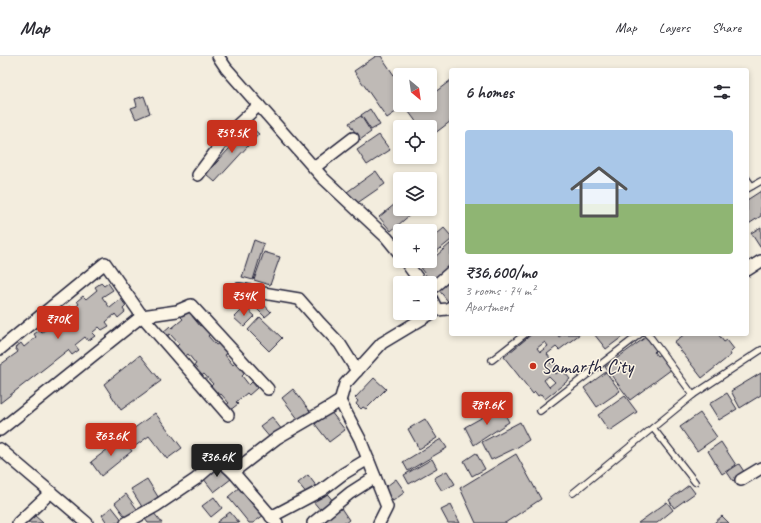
<!DOCTYPE html>
<html lang="en">
<head>
<meta charset="utf-8">
<style>
	body { margin:0; font-family:Caveat,sans-serif; background:#f7f7f7; color:#2b2b33; height:100vh; display:flex; flex-direction:column; font-size:15px; white-space:nowrap }
	* { box-sizing:border-box; margin:0 }
	p { font-size:13px; color:#7c7c81 }
	.icon { flex:none; width:22px; height:22px; fill:none; stroke:currentColor; stroke-width:2; stroke-linecap:round; stroke-linejoin:round }
	.map { position:relative; flex:1; overflow:hidden }
	.panel { position:absolute; left:449px; top:12px; width:300px; height:268px; display:flex; flex-direction:column; background:#fff; border-radius:4px; box-shadow:0 2px 6px #0003 }
	.panel>* { flex:none }
	.needle { width:26px; rotate:151deg }
	.tools { position:absolute; left:393px; top:12px; display:grid; gap:8px }
	.tools a { display:grid; place-items:center; width:44px; height:44px; border-radius:4px; background:#fff; box-shadow:0 2px 6px #0003; font-size:20px }
	.price { position:absolute; translate:-50% -34px; padding:0 9px; border-radius:4px; background:#c8321e; color:#fff; font-size:13px; line-height:26px; filter:drop-shadow(0 1px 2px #0008) }
	.price::after { content:''; position:absolute; left:50%; top:24px; width:12px; height:9px; margin-left:-6px; background:inherit; clip-path:polygon(0 0,100% 0,50% 100%) }
	.price.selected { background:#222; color:#fff }
	ul { padding:0; list-style:none }
	li { display:grid; align-content:center; gap:8px; height:212px; padding:0 16px }
	li+li { border-top:1px solid #e1e1e2 }
	li span { display:grid; place-items:center; height:124px; border-radius:4px; color:#555 }
	li>.icon { margin-inline-start:auto }
	span .icon { width:72px; height:72px; fill:#fffc; stroke-width:1 }
	li b { font-size:17px }
	h2 { display:flex; justify-content:space-between; align-items:center; height:48px; padding:0 16px; font-size:17px }
	header { display:flex; align-items:center; gap:24px; box-sizing:border-box; height:56px; padding:0 20px; background:#fff; border-bottom:1px solid #e1e1e2 }
	header strong { font-size:19px }
	nav { display:flex; gap:22px; margin-inline-start:auto; font-size:14px }
	.map>svg:first-child { display:block }
	.building { fill:#bfbab6; stroke:#22223b; fill-rule:evenodd }
	.lines { fill:none; stroke-linecap:round; stroke-linejoin:round }
	.service-casing { stroke:#22223b; stroke-width:8 }
	.minor-casing { stroke:#22223b; stroke-width:14 }
	.service { stroke:#fcf5e5; stroke-width:5.5 }
	.minor { stroke:#fcf5e5; stroke-width:11 }
	.poi-dot { fill:#c8321e; stroke:#fcf5e5; stroke-width:1.5 }
	.labels { text-anchor:middle; dominant-baseline:central; stroke-width:3; stroke-linejoin:round; paint-order:stroke }
	.poi-label { font-size:20px; fill:#22223b; stroke:#fcf5e5; text-anchor:start }
</style>
</head>
<body>
<header>
<strong>Map</strong>
<nav><a>Map</a><a>Layers</a><a>Share</a></nav>
</header>
<div class="map">
<svg width="761" height="467" viewBox="0 0 761 467">
	<rect width="100%" height="100%" fill="#f3edde"/>
	<filter id="ink" filterUnits="userSpaceOnUse"><feTurbulence type="fractalNoise" baseFrequency=".025" numOctaves="2"/><feDisplacementMap in="SourceGraphic" scale="8" xChannelSelector="R" yChannelSelector="G"/><feConvolveMatrix kernelMatrix="1 2 1 2 8 2 1 2 1" color-interpolation-filters="sRGB"/></filter>
	<g filter="url(#ink)">
		<!-- building -->
		<g class="building">
			<polygon points="376,0 381,0 400,28 400,49 406,49 387,62 354,15"/>
			<polygon points="451,24 451,65 430,81 430,71 420,71 409,56 418,49 430,49 430,40"/>
			<polygon points="144,40 150,57 136,63 131,52 137,50 135,43"/>
			<polygon points="370,53 380,69 371,74 361,59"/>
			<polygon points="361,60 371,76 360,84 349,67"/>
			<polygon points="250,70 259,78 215,126 206,118"/>
			<polygon points="379,79 390,94 367,109 357,94"/>
			<polygon points="376,115 385,128 356,148 347,136"/>
			<polygon points="761,135 761,160 747,169 747,144"/>
			<polygon points="400,144 400,153 417,153 391,175 379,161"/>
			<polygon points="761,171 761,190 760,191 751,177"/>
			<polygon points="444,172 451,180 451,184 430,201 430,184"/>
			<polygon points="254,184 264,188 253,224 242,221"/>
			<polygon points="451,187 451,211 432,227 421,213"/>
			<polygon points="264,196 280,201 270,229 254,224"/>
			<polygon points="414,205 426,205 419,211"/>
			<polygon points="451,223 451,249 438,233"/>
			<polygon points="101,227 104,230 108,227 113,234 102,241 110,252 121,243 126,250 123,253 125,256 118,262 115,258 106,266 109,270 102,274 99,271 92,277 95,280 88,285 85,281 75,289 79,294 72,299 68,294 0,347 0,309 18,296 15,292 21,287 24,291 36,281 34,278 40,274 42,276 50,271 48,268 52,264 55,267 66,258 64,255 70,250 73,253 79,248 77,245 83,240 86,243 97,234 95,231"/>
			<polygon points="258,242 271,256 265,261 252,248"/>
			<polygon points="245,251 255,260 244,271 234,262"/>
			<polygon points="190,253 195,258 192,260 200,270 203,268 211,277 208,280 216,289 219,287 228,297 225,299 233,309 236,306 245,317 242,320 249,329 252,326 257,332 249,339 247,337 236,346 238,348 229,355 225,350 229,347 221,338 217,341 209,332 213,328 204,318 200,321 192,311 196,308 188,298 183,302 175,292 179,288 170,278 166,281 162,277 170,270 172,272 183,263 181,261"/>
			<polygon points="260,261 282,282 269,295 248,274"/>
			<path d="M532,278H557L559,281L563,278H580L559,294L556,291L547,298L550,302L548,304L551,308L554,306L557,311L553,314L556,318L562,313L570,323L545,343L541,338L538,340L535,336L533,338L504,301ZM545,286L548,290L540,296L537,292ZM549,320L555,326L549,331L544,324Z"/>
			<polygon points="594,278 611,278 613,280 615,278 626,278 606,293"/>
			<polygon points="685,278 718,278 724,286 727,284 734,293 730,297 731,299 702,322 674,286"/>
			<polygon points="646,281 656,294 654,296 657,300 660,298 672,313 630,344 605,311"/>
			<polygon points="140,299 161,325 121,354 104,328"/>
			<polygon points="606,316 620,335 597,351 584,332"/>
			<polygon points="761,317 761,339 740,352 731,335"/>
			<polygon points="374,322 386,333 366,353 363,351 361,353 356,348 358,345 355,342"/>
			<polygon points="293,333 313,359 302,368 282,342"/>
			<polygon points="727,337 737,353 719,364 709,348"/>
			<polygon points="625,340 637,356 609,375 598,359"/>
			<polygon points="501,351 509,366 474,389 465,371"/>
			<polygon points="331,356 345,374 329,386 315,368"/>
			<polygon points="155,357 182,392 167,403 149,380 134,391 125,379"/>
			<polygon points="700,357 717,381 697,395 680,371"/>
			<polygon points="272,361 282,374 271,383 260,370"/>
			<polygon points="425,363 437,382 419,393 408,373"/>
			<polygon points="520,366 529,384 516,392 491,404 482,386"/>
			<polygon points="122,382 132,395 101,420 91,406"/>
			<polygon points="441,383 447,392 408,415 403,406"/>
			<polygon points="721,386 736,409 722,418 708,395"/>
			<polygon points="476,397 485,413 472,420 464,405"/>
			<polygon points="516,398 541,443 505,467 476,467 460,432"/>
			<polygon points="432,403 437,412 409,428 404,419"/>
			<polygon points="739,408 745,417 733,425 727,416"/>
			<polygon points="220,409 231,423 214,436 203,422"/>
			<polygon points="447,415 455,428 442,435 434,422"/>
			<polygon points="308,419 317,431 308,439 298,427"/>
			<polygon points="147,423 160,444 144,454 131,433"/>
			<polygon points="396,423 405,436 393,445 383,433"/>
			<polygon points="689,429 695,437 674,452 669,444"/>
			<polygon points="241,430 264,459 253,467 249,467 228,441"/>
			<polygon points="324,434 334,446 322,456 312,444"/>
			<polygon points="126,438 137,453 126,462 115,447"/>
			<polygon points="214,441 222,452 211,461 202,450"/>
			<polygon points="667,446 673,454 657,467 638,467"/>
			<polygon points="451,449 460,467 448,467 441,454"/>
			<polygon points="112,451 123,465 121,467 107,467 102,459"/>
			<polygon points="341,452 349,464 345,467 321,467"/>
			<polygon points="153,456 162,467 148,467 145,463"/>
			<polygon points="230,456 239,467 217,467 217,466"/>
			<polygon points="34,459 43,467 26,467"/>
			<polygon points="722,460 729,467 714,467"/>
		</g>
		<g class="lines">
			<defs>
				<g id="service">
					<polyline points="747,123 752,130"/>
					<polyline points="747,133 761,125"/>
					<polyline points="647,278 651,282 693,339"/>
					<polyline points="492,304 525,278"/>
					<polyline points="540,355 640,278"/>
					<polyline points="653,372 695,426"/>
					<polyline points="573,437 693,339 761,294"/>
				</g>
				<g id="minor">
					<polyline points="218,0 226,12 323,122 387,182 400,198"/>
					<polyline points="314,112 353,82"/>
					<polyline points="198,119 230,76 259,49"/>
					<polyline points="405,205 421,227"/>
					<polyline points="747,214 761,205"/>
					<polyline points="239,233 299,243 320,267 340,288 357,315"/>
					<polyline points="430,234 451,216"/>
					<polyline points="430,240 437,254"/>
					<polyline points="0,293 105,207 142,260 228,359"/>
					<polyline points="340,345 360,383 387,451 379,467"/>
					<polyline points="0,374 142,260 177,255 191,249 268,333"/>
					<polyline points="0,393 87,467"/>
					<polyline points="233,416 277,467"/>
					<polyline points="741,424 761,412"/>
					<polyline points="271,461 322,434 343,418 368,403"/>
					<polyline points="18,467 51,436"/>
					<polyline points="126,467 156,450 196,423 219,403 233,416 277,382 332,350 340,345 345,328 382,287 437,254 447,253 451,251"/>
					<polyline points="313,467 350,437 375,421"/>
				</g>
			</defs>
			<!-- service casing -->
			<use href="#service" class="service-casing"/>
			<!-- minor casing -->
			<use href="#minor" class="minor-casing"/>
			<!-- service -->
			<use href="#service" class="service"/>
			<!-- minor -->
			<use href="#minor" class="minor"/>
		</g>
	</g>
	<!-- markers -->
	<circle class="poi-dot" cx="533" cy="310" r="4"/>
	<g class="labels">
		<!-- poi labels -->
		<g class="poi-label">
			<text x="541" y="310">Samarth City</text>
		</g>
	</g>
</svg>
<div class="tools">
<a><svg class="needle" viewBox="-14 -14 28 28"><path d="M0-13l5 13h-10z" fill="#e53935"/><path d="M0 13l5-13h-10z" fill="#7c7c81"/></svg></a>
<a><svg class="icon" aria-label="locate" viewBox="0 0 24 24"><circle cx="12" cy="12" r="6"/><path d="M12 2v4M12 18v4M2 12h4M18 12h4"/></svg></a>
<a><svg class="icon" aria-label="layers" viewBox="0 0 24 24"><path d="M12 4l9 5-9 5-9-5zM3 14l9 5 9-5"/></svg></a>
<a>+</a>
<a>−</a>
</div>
<b class="price" style="left:232px;top:98px">₹59.5K</b>
<b class="price" style="left:244px;top:261px">₹54K</b>
<b class="price" style="left:58px;top:284px">₹70K</b>
<b class="price" style="left:487px;top:370px">₹89.6K</b>
<b class="price" style="left:111px;top:401px">₹63.6K</b>
<b class="price selected" style="left:217px;top:422px">₹36.6K</b>
<section class="panel">
<h2>6 homes<svg class="icon" aria-label="filters" viewBox="0 0 24 24"><path d="M4 7h16M4 17h16"/><circle cx="9" cy="7" r="2"/><circle cx="15" cy="17" r="2"/></svg></h2>
<ul>
<li><span style="background:linear-gradient(#a9c7e8 60%,#8fb573 0)"><svg class="icon" aria-label="home" viewBox="0 0 24 24"><path d="M3 11l9-7 9 7M6 9v11h12V9"/></svg></span><div><b>₹36,600/mo</b><p>3 rooms · 74 m²</p><p>Apartment</p></div></li>
</ul>
</section>
</div>
</body>
</html>
